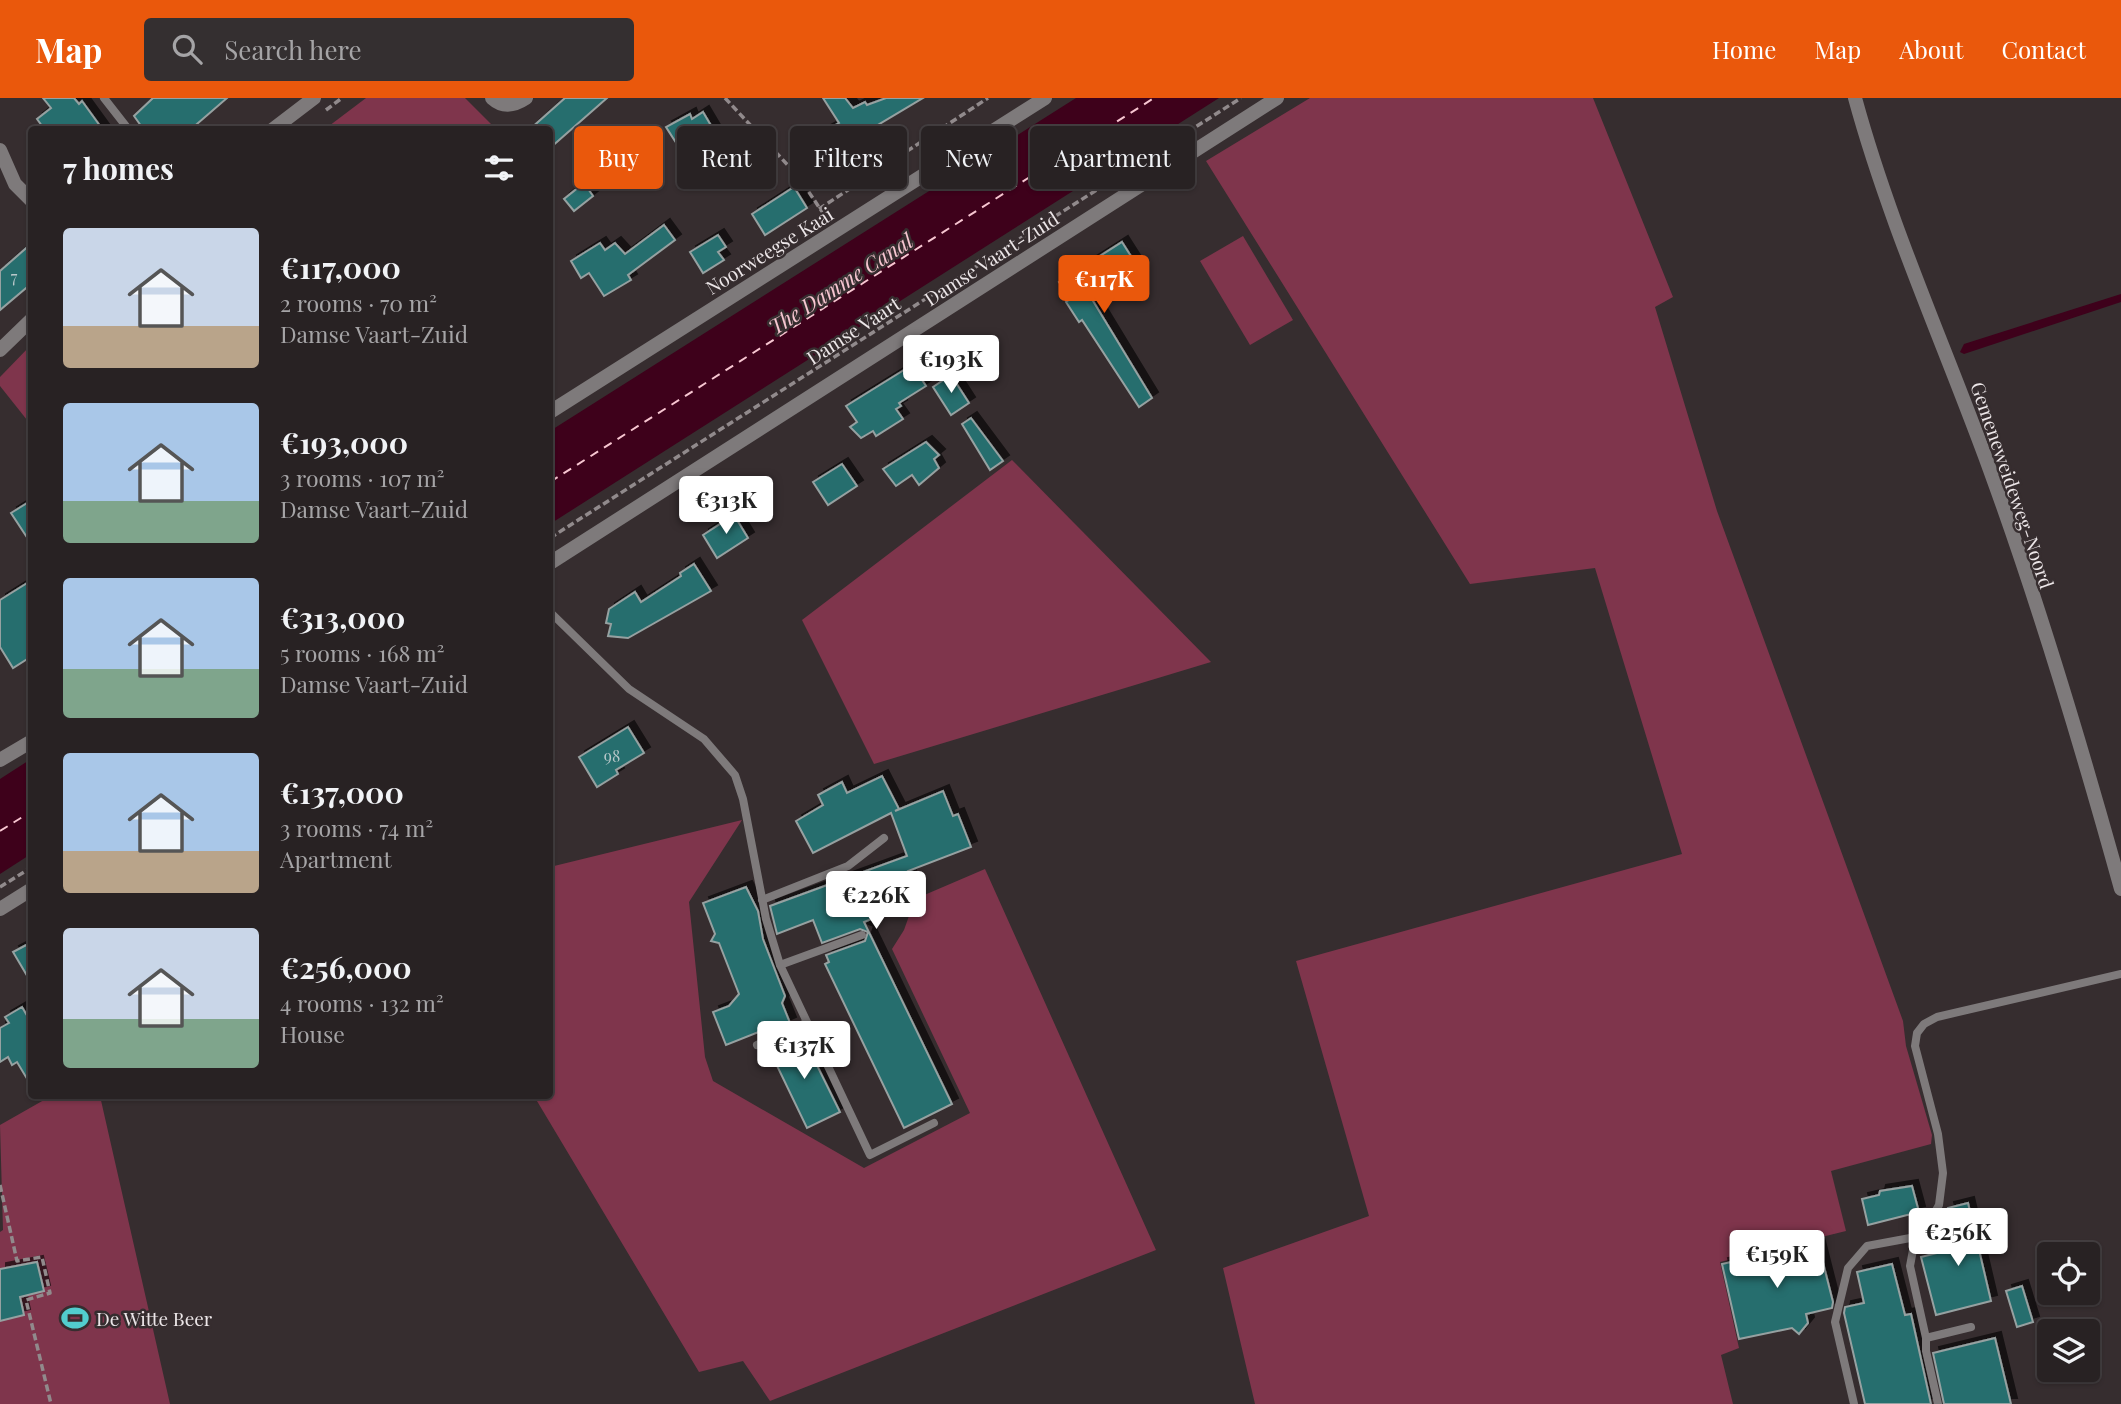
<!DOCTYPE html>
<html lang="en">
<head>
<meta charset="utf-8">
<style>
	body { margin:0; font-family:"Playfair Display",serif; background:#342f30; color:#f1f3f6; height:100vh; display:flex; flex-direction:column; font-size:26px; white-space:nowrap }
	* { box-sizing:border-box; margin:0 }
	p { font-size:23px; color:#a5a4a6 }
	.icon { flex:none; width:38px; height:38px; fill:none; stroke:currentColor; stroke-width:2; stroke-linecap:round; stroke-linejoin:round }
	.map { position:relative; flex:1; overflow:hidden }
	.drawer { position:absolute; left:28px; top:28px; width:525px; height:973px; display:flex; flex-direction:column; background:#282223; border-radius:7px; box-shadow:0 2px 5px #0004,0 0 0 2px #443f41 }
	.drawer>* { flex:none }
	.guide { position:absolute; left:574px; top:28px; width:665px; height:63px; display:flex; gap:14px }
	.controls { position:absolute; left:2037px; top:1144px; display:grid; gap:14px }
	.controls a { display:grid; place-items:center; width:63px; height:63px; border-radius:7px; background:#282223; box-shadow:0 2px 5px #0004,0 0 0 2px #443f41; font-size:35px }
	.price { position:absolute; translate:-50% -60px; padding:0 16px; border-radius:7px; background:#fff; color:#222; font-size:23px; line-height:46px; filter:drop-shadow(0 2px 4px #0008) }
	.price::after { content:''; position:absolute; left:50%; top:42px; width:21px; height:16px; margin-left:-10px; background:inherit; clip-path:polygon(0 0,100% 0,50% 100%) }
	.price.on { background:#ea580c; color:#fff }
	ul { padding:0; list-style:none }
	li { display:flex; align-items:center; gap:21px; height:175px; padding:0 35px }
	li span { display:grid; place-items:center; flex:none; width:196px; height:140px; border-radius:7px; color:#555 }
	li>.icon { margin-inline-start:auto }
	span .icon { width:84px; height:84px; fill:#fffc; stroke-width:1 }
	li b { font-size:30px }
	h2 { display:flex; justify-content:space-between; align-items:center; height:84px; padding:0 35px; font-size:30px }
	.tag { padding:0 24px; border-radius:7px; background:#282223; box-shadow:0 2px 5px #0004,0 0 0 2px #443f41; font-size:24px; line-height:63px }
	.tag.on { background:#ea580c; color:#fff }
	header { display:flex; align-items:center; gap:42px; box-sizing:border-box; height:98px; padding:0 35px; background:#ea580c; color:#fff }
	header strong { font-size:33px }
	nav { display:flex; gap:38px; margin-inline-start:auto; font-size:24px }
	.search { width:490px; height:63px; background:#342f30; display:flex; align-items:center; gap:18px; box-sizing:border-box; padding:0 24px; border-radius:7px; color:#a5a4a6; font-size:26px }
	.map>svg:first-child { display:block }
	.green { fill:#7f354c }
	.water { fill:#3e011b }
	.lines { fill:none; stroke-linecap:round; stroke-linejoin:round }
	.ferry { stroke:#f7c6d1; stroke-width:2; stroke-dasharray:9 7; stroke-linecap:butt }
	.building { fill:#266e6e; stroke:#96a1a1; stroke-width:2; filter:url(#shadow) }
	.path { stroke:#918a8c; stroke-width:3.5; stroke-dasharray:7 3.5; stroke-linecap:butt }
	.service { stroke:#7e7a7b; stroke-width:8 }
	.minor { stroke:#7e7a7b; stroke-width:14 }
	.tertiary { stroke:#7e7a7b; stroke-width:14 }
	.labels { text-anchor:middle; dominant-baseline:central; stroke-width:5; stroke-linejoin:round; paint-order:stroke }
	.number-label { font-size:16px; fill:#bac8ca }
	.street-label { font-size:19px; fill:#ece6e8; stroke:#362d2f }
	.poi-label { font-size:19px; fill:#ece6e8; stroke:#362d2f; text-anchor:start }
	.water-label { font-size:21px; font-style:italic; fill:#f7c6d1; stroke:#362d2f }
</style>
</head>
<body>
<header>
<strong>Map</strong>
<div class="search"><svg class="icon" aria-label="search" viewBox="0 0 24 24"><circle cx="10" cy="10" r="6"/><path d="M15 15l6 6"/></svg>Search here</div>
<nav><a>Home</a><a>Map</a><a>About</a><a>Contact</a></nav>
</header>
<div class="map">
<svg width="2121" height="1306" viewBox="0 0 2121 1306">
	<defs>
		<filter id="shadow"><feDropShadow dx="6" dy="-6" stdDeviation="0" flood-color="#0009"/></filter>
	</defs>
	<rect width="100%" height="100%" fill="#362d2f"/>
	<!-- green -->
	<g class="green">
		<polygon points="366,0 465,0 496,31 325,31"/>
		<polygon points="1310,0 1593,0 1673,199 1655,209 1717,413 1903,923 1906,948 1932,1037 1931,1046 1831,1073 1846,1133 1720,1164 1739,1250 1721,1257 1733,1306 1255,1306 1223,1170 1369,1118 1296,863 1682,756 1595,470 1470,486 1206,63"/>
		<polygon points="1243,138 1293,222 1250,247 1200,163"/>
		<polygon points="31,247 31,327 0,288 0,279"/>
		<polygon points="1012,362 1211,564 874,666 802,522"/>
		<polygon points="742,722 689,804 705,959 713,983 864,1070 970,1015 892,851 904,832 915,801 985,771 1156,1152 770,1303 743,1263 699,1274 534,998 550,998 550,769"/>
		<polygon points="51,998 100,998 170,1306 0,1306 0,1134 3,1132 0,1027"/>
	</g>
	<!-- water -->
	<g class="water">
		<polygon points="1076,0 1219,0 550,426 550,333"/>
		<polygon points="2121,196 2121,204 1964,256 1960,254 1964,246"/>
		<polygon points="31,661 31,756 0,776 0,681"/>
	</g>
	<g class="lines">
		<!-- ferry -->
		<g class="ferry">
			<polyline points="550,384 1154,0"/>
			<polyline points="0,733 32,713"/>
		</g>
	</g>
	<!-- building -->
	<g class="building">
		<polygon points="43,0 74,0 79,6 82,3 103,32 45,32 37,21 51,10"/>
		<polygon points="153,0 227,0 190,32 144,32 134,18"/>
		<polygon points="565,0 607,0 550,50 550,32 529,32"/>
		<polygon points="823,0 845,0 853,10 865,4 867,7 886,0 923,0 834,53 823,34 839,25"/>
		<polygon points="703,14 716,36 684,57 666,29 690,16 692,21"/>
		<polygon points="584,85 593,98 574,113 564,101"/>
		<polygon points="794,89 807,110 765,137 752,116"/>
		<polygon points="664,127 675,142 628,177 631,182 604,198 589,175 581,180 571,163 600,145 605,152 615,145 625,156"/>
		<polygon points="718,137 726,149 718,154 724,162 703,175 690,154"/>
		<polygon points="1122,144 1134,163 1087,193 1152,300 1139,309 1082,222 1079,224 1066,204 1070,201 1059,184"/>
		<polygon points="32,145 32,185 0,212 0,173"/>
		<polygon points="912,267 926,288 899,305 901,308 896,311 903,321 876,338 873,333 861,340 850,329 857,324 846,308"/>
		<polygon points="951,277 969,305 951,317 933,289"/>
		<polygon points="971,320 1003,363 990,372 962,326"/>
		<polygon points="926,344 939,357 934,361 939,370 919,387 912,377 896,388 883,371"/>
		<polygon points="842,366 857,388 828,407 813,384"/>
		<polygon points="32,402 32,447 11,415"/>
		<polygon points="734,417 748,440 717,460 703,437"/>
		<polygon points="694,466 711,493 628,540 608,538 611,526 606,525 609,511 635,494 641,504 681,478 680,475"/>
		<polygon points="32,482 32,558 13,570 0,549 0,502"/>
		<polygon points="628,629 644,655 616,672 618,676 597,689 579,659"/>
		<polygon points="882,678 899,711 895,713 943,693 953,718 958,716 971,749 908,773 910,778 890,785 894,795 883,799 888,814 864,824 952,1006 904,1030 825,866 829,864 826,857 865,843 868,834 860,831 822,845 813,822 777,836 770,808 907,758 891,715 813,755 796,723 823,707 818,697 842,684 847,695"/>
		<polygon points="746,789 758,813 763,841 785,898 782,905 790,925 763,937 761,933 726,947 713,914 729,908 739,896 719,845 711,843 715,836 703,805"/>
		<polygon points="32,844 32,886 13,854"/>
		<polygon points="22,909 32,926 32,989 17,964 12,967 8,959 0,964 0,930 9,925 5,919"/>
		<polygon points="795,937 797,944 804,941 840,1014 807,1030 768,949"/>
		<polygon points="1912,1088 1919,1114 1868,1127 1862,1101 1879,1097 1880,1093"/>
		<polygon points="1968,1105 1991,1203 1936,1217 1921,1159 1957,1150 1948,1110"/>
		<polygon points="1818,1145 1833,1204 1832,1210 1806,1216 1808,1225 1799,1236 1792,1230 1739,1241 1722,1166"/>
		<polygon points="37,1164 44,1193 20,1199 24,1217 0,1223 0,1171"/>
		<polygon points="1892,1166 1905,1217 1911,1216 1931,1306 1865,1306 1844,1215 1845,1209 1864,1205 1857,1174"/>
		<polygon points="2022,1188 2033,1224 2017,1229 2006,1193"/>
		<polygon points="1995,1240 2011,1306 1944,1306 1933,1255"/>
	</g>
	<g class="lines">
		<!-- path -->
		<g class="path">
			<polyline points="725,0 798,78 827,121"/>
			<polyline points="326,12 342,0"/>
			<polyline points="819,111 988,0"/>
			<polyline points="550,440 1241,0"/>
			<polyline points="0,789 32,769"/>
			<polyline points="0,1087 17,1163 42,1159 50,1195 26,1202 51,1306"/>
		</g>
		<!-- service -->
		<g class="service">
			<polyline points="104,0 129,32"/>
			<polyline points="550,514 629,591 704,641 735,677 743,701 766,821 780,867 870,1057 934,1025"/>
			<polyline points="762,802 848,768 884,740"/>
			<polyline points="780,867 862,837"/>
			<polyline points="757,947 806,925"/>
			<polyline points="1971,1229 1926,1240 1910,1168 1913,1152 1939,1107 1943,1075 1938,1036 1915,948 1917,935 1924,926 1937,919 2121,876"/>
			<polyline points="1926,1240 1926,1253 1938,1306"/>
			<polyline points="1854,1306 1835,1224 1848,1170 1867,1148 1921,1138"/>
		</g>
		<!-- minor -->
		<g class="minor">
			<path d="M492,0C503,10 514,8 526,0"/>
			<path d="M1855,0C1890,128 1945,248 1990,372C2040,509 2082,650 2121,791"/>
			<polyline points="272,32 314,0"/>
			<polyline points="0,52 15,86 32,103"/>
			<polyline points="0,252 32,221"/>
			<polyline points="550,314 1045,0"/>
			<polyline points="0,662 32,643"/>
		</g>
		<!-- tertiary -->
		<g class="tertiary">
			<polyline points="550,465 1277,0"/>
			<polyline points="0,811 32,791"/>
		</g>
	</g>
	<!-- icons -->
	<defs>
		<symbol id="stadium-bare" viewBox="-9 -9 18 18"><path d="M0-5a6.5 5 0 1 0 0 10a6.5 5 0 1 0 0-10ZM-3.5-1.8h7v3.6h-7Z" fill="#52cdce" stroke="#362d2f" stroke-width="2.5" paint-order="stroke"/></symbol>
	</defs>
	<g fill-rule="evenodd">
		<use href="#stadium-bare" x="56" y="1201" width="38" height="38"/>
	</g>
	<g class="labels">
		<!-- number labels -->
		<g class="number-label">
			<text x="14" y="178">7</text>
			<text x="612" y="657">98</text>
		</g>
		<!-- street labels -->
		<g class="street-label">
			<text transform="translate(769 152) rotate(-32)">Noorweegse Kaai</text>
			<text transform="translate(991 160) rotate(-33)">Damse Vaart-Zuid</text>
			<text transform="translate(853 232) rotate(-33)">Damse Vaart</text>
			<text transform="translate(2013 387) rotate(71)">Gemeneweideweg-Noord</text>
		</g>
		<!-- poi labels -->
		<g class="poi-label">
			<text x="96" y="1220">De Witte Beer</text>
		</g>
		<!-- water labels -->
		<g class="water-label">
			<text transform="translate(840 185) rotate(-33)">The Damme Canal</text>
		</g>
	</g>
</svg>
<div class="controls">
<a><svg class="icon" aria-label="locate" viewBox="0 0 24 24"><circle cx="12" cy="12" r="6"/><path d="M12 2v4M12 18v4M2 12h4M18 12h4"/></svg></a>
<a><svg class="icon" aria-label="layers" viewBox="0 0 24 24"><path d="M12 4l9 5-9 5-9-5zM3 14l9 5 9-5"/></svg></a>
</div>
<b class="price on" style="left:1104px;top:217px">€117K</b>
<b class="price" style="left:951px;top:297px">€193K</b>
<b class="price" style="left:726px;top:438px">€313K</b>
<b class="price" style="left:876px;top:833px">€226K</b>
<b class="price" style="left:804px;top:983px">€137K</b>
<b class="price" style="left:1958px;top:1170px">€256K</b>
<b class="price" style="left:1777px;top:1192px">€159K</b>
<div class="guide">
<a class="tag on">Buy</a>
<a class="tag">Rent</a>
<a class="tag">Filters</a>
<a class="tag">New</a>
<a class="tag">Apartment</a>
</div>
<section class="drawer">
<h2>7 homes<svg class="icon" aria-label="filters" viewBox="0 0 24 24"><path d="M4 7h16M4 17h16"/><circle cx="9" cy="7" r="2"/><circle cx="15" cy="17" r="2"/></svg></h2>
<ul>
<li><span style="background:linear-gradient(#c9d6e8 70%,#b9a48a 0)"><svg class="icon" aria-label="home" viewBox="0 0 24 24"><path d="M3 11l9-7 9 7M6 9v11h12V9"/></svg></span><div><b>€117,000</b><p>2 rooms · 70 m²</p><p>Damse Vaart-Zuid</p></div></li>
<li><span style="background:linear-gradient(#a9c7e8 70%,#7fa58c 0)"><svg class="icon" aria-label="home" viewBox="0 0 24 24"><path d="M3 11l9-7 9 7M6 9v11h12V9"/></svg></span><div><b>€193,000</b><p>3 rooms · 107 m²</p><p>Damse Vaart-Zuid</p></div></li>
<li><span style="background:linear-gradient(#a9c7e8 65%,#7fa58c 0)"><svg class="icon" aria-label="home" viewBox="0 0 24 24"><path d="M3 11l9-7 9 7M6 9v11h12V9"/></svg></span><div><b>€313,000</b><p>5 rooms · 168 m²</p><p>Damse Vaart-Zuid</p></div></li>
<li><span style="background:linear-gradient(#a9c7e8 70%,#b9a48a 0)"><svg class="icon" aria-label="home" viewBox="0 0 24 24"><path d="M3 11l9-7 9 7M6 9v11h12V9"/></svg></span><div><b>€137,000</b><p>3 rooms · 74 m²</p><p>Apartment</p></div></li>
<li><span style="background:linear-gradient(#c9d6e8 65%,#7fa58c 0)"><svg class="icon" aria-label="home" viewBox="0 0 24 24"><path d="M3 11l9-7 9 7M6 9v11h12V9"/></svg></span><div><b>€256,000</b><p>4 rooms · 132 m²</p><p>House</p></div></li>
</ul>
</section>
</div>
</body>
</html>
